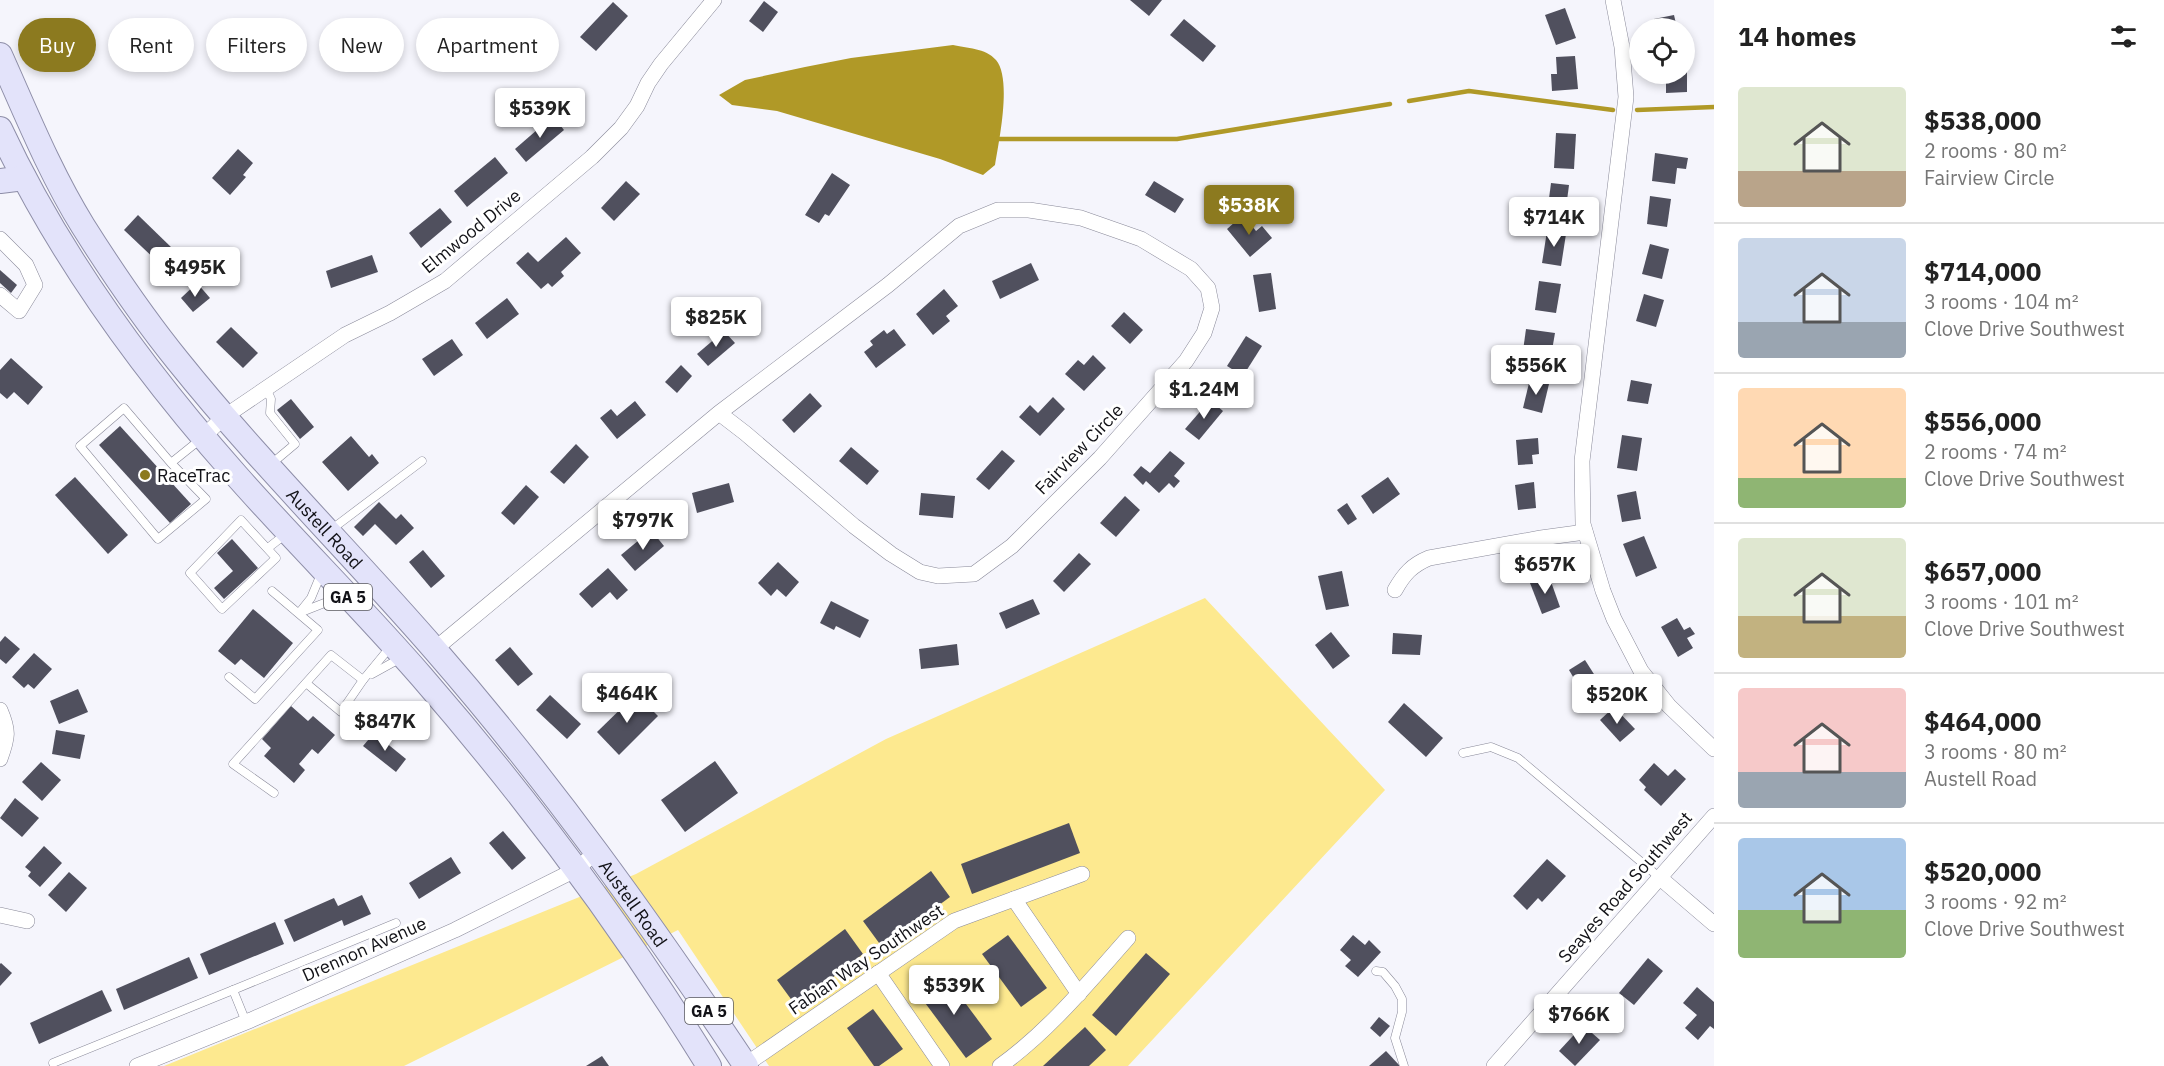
<!DOCTYPE html>
<html lang="en">
<head>
<meta charset="utf-8">
<style>
	body { margin:0; font-family:"IBM Plex Sans",sans-serif; background:#f6f6f6; color:#222; height:100vh; display:flex; flex-direction:column; font-size:22px; white-space:nowrap }
	* { box-sizing:border-box; margin:0 }
	p { font-size:20px; color:#767676 }
	.icon { flex:none; width:33px; height:33px; fill:none; stroke:currentColor; stroke-width:2; stroke-linecap:round; stroke-linejoin:round }
	.map { position:relative; flex:1; overflow:hidden }
	.sheet { display:flex; flex-direction:column; background:#fff; width:450px }
	.sheet>* { flex:none }
	.hud { position:absolute; left:18px; top:18px; width:570px; height:54px; display:flex; gap:12px }
	.buttons { position:absolute; left:1629px; top:18px; display:grid; gap:12px }
	.buttons a { display:grid; place-items:center; width:66px; height:66px; border-radius:50%; background:#fff; box-shadow:0 3px 9px #0003; font-size:30px }
	.price { position:absolute; translate:-50% -51px; padding:0 14px; border-radius:6px; background:#fff; color:#222; font-size:20px; line-height:39px; filter:drop-shadow(0 2px 3px #0008) }
	.price::after { content:''; position:absolute; left:50%; top:36px; width:18px; height:14px; margin-left:-9px; background:inherit; clip-path:polygon(0 0,100% 0,50% 100%) }
	.price.current { background:#8c7a1f; color:#fff }
	ul { padding:0; list-style:none }
	li { display:flex; align-items:center; gap:18px; height:150px; padding:0 24px }
	li+li { border-top:2px solid #e0e0e0 }
	li span { display:grid; place-items:center; flex:none; width:168px; height:120px; border-radius:6px; color:#555 }
	li>.icon { margin-inline-start:auto }
	span .icon { width:72px; height:72px; fill:#fffc; stroke-width:1 }
	li b { font-size:26px }
	h2 { display:flex; justify-content:space-between; align-items:center; height:72px; padding:0 24px; font-size:26px }
	.chip { padding:0 21px; border-radius:27px; background:#fff; box-shadow:0 3px 9px #0003; font-size:21px; line-height:54px }
	.chip.current { background:#8c7a1f; color:#fff }
	main { display:flex; flex:1; min-height:0 }
	.map>svg:first-child { display:block }
	.green { fill:#fde98f }
	.water { fill:#b09927 }
	.lines { fill:none; stroke-linecap:round; stroke-linejoin:round }
	.stream { stroke:#b09927; stroke-width:4.5 }
	.building { fill:#50505e }
	.lane-casing { stroke:#898999; stroke-width:9 }
	.street-casing { stroke:#898999; stroke-width:16 }
	.primary-casing { stroke:#8e8ea8; stroke-width:26 }
	.lane { stroke:#fff; stroke-width:8 }
	.street { stroke:#fff; stroke-width:15 }
	.primary { stroke:#e3e3fa; stroke-width:24 }
	.poi-dot { fill:#8c7a1f; stroke:#fff; stroke-width:2 }
	.labels { text-anchor:middle; dominant-baseline:central; stroke-width:6; stroke-linejoin:round; paint-order:stroke }
	.shield { fill:#fff; stroke:#59595d; stroke-width:1.5 }
	.shield-label { font-size:16px; font-weight:bold; fill:#121217 }
	.street-label { font-size:18px; fill:#121217; stroke:#fff }
	.poi-label { font-size:18px; fill:#121217; stroke:#fff; text-anchor:start }
</style>
</head>
<body>
<main>
<div class="map">
<svg width="1714" height="1066" viewBox="0 0 1714 1066">
	<rect width="100%" height="100%" fill="#f5f5fc"/>
	<!-- green -->
	<polygon class="green" points="1205,598 1385,790 1128,1066 769,1066 678,930 404,1066 164,1066 636,874 886,739"/>
	<!-- water -->
	<path class="water" d="M953,45C966,48 986,48 996,60C1012,79 999,140 995,165L983,175L940,159L777,111L732,105L719,95L745,80L805,67L851,58Z"/>
	<g class="lines">
		<!-- stream -->
		<g class="stream">
			<polyline points="1409,101 1469,91 1613,110"/>
			<polyline points="1637,110 1714,107"/>
			<polyline points="999,139 1177,139 1390,104"/>
		</g>
	</g>
	<!-- building -->
	<g class="building">
		<polygon points="1130,0 1162,0 1149,16"/>
		<polygon points="764,1 778,12 763,32 749,21"/>
		<polygon points="613,2 628,16 596,51 580,37"/>
		<polygon points="1565,8 1576,38 1556,45 1545,15"/>
		<polygon points="1674,15 1677,28 1656,28 1654,19"/>
		<polygon points="1184,19 1216,46 1203,62 1170,35"/>
		<polygon points="1575,56 1578,89 1552,91 1551,74 1557,74 1556,57"/>
		<polygon points="1684,64 1687,64 1687,92 1666,93 1666,74 1684,74"/>
		<polygon points="553,116 564,130 526,162 515,149"/>
		<polygon points="1556,133 1576,134 1574,169 1554,168"/>
		<polygon points="238,149 253,163 243,175 246,177 230,195 212,178"/>
		<polygon points="1655,153 1688,158 1686,169 1677,168 1675,184 1652,181"/>
		<polygon points="495,157 508,173 467,207 454,191"/>
		<polygon points="832,173 850,185 829,216 825,214 819,223 805,215"/>
		<polygon points="626,181 640,194 614,221 601,208"/>
		<polygon points="1154,181 1184,199 1175,213 1145,195"/>
		<polygon points="1551,183 1569,185 1565,216 1547,214"/>
		<polygon points="1650,196 1671,199 1667,227 1647,224"/>
		<polygon points="440,208 452,222 421,248 409,233"/>
		<polygon points="138,215 173,249 159,263 124,230"/>
		<polygon points="1243,215 1256,231 1262,226 1272,238 1250,257 1227,229"/>
		<polygon points="1547,231 1566,234 1561,266 1542,263"/>
		<polygon points="566,237 581,253 561,272 564,276 552,287 548,283 541,289 516,263 528,252 538,262"/>
		<polygon points="1650,244 1669,249 1662,279 1642,274"/>
		<polygon points="372,255 378,272 331,288 326,271"/>
		<polygon points="1031,263 1039,280 1000,299 992,281"/>
		<polygon points="0,270 17,285 11,293 0,283"/>
		<polygon points="1271,273 1276,309 1259,312 1253,275"/>
		<polygon points="1539,281 1561,284 1556,313 1535,310"/>
		<polygon points="197,283 210,298 193,312 181,298"/>
		<polygon points="944,289 958,306 946,316 950,321 933,335 916,314"/>
		<polygon points="1644,294 1664,300 1656,327 1636,321"/>
		<polygon points="507,298 519,314 487,339 475,323"/>
		<polygon points="748,307 761,324 747,335 733,318"/>
		<polygon points="1124,312 1143,330 1130,344 1111,326"/>
		<polygon points="231,327 258,353 243,368 216,342"/>
		<polygon points="894,329 906,345 876,368 864,352 873,345 870,341 884,330 887,334"/>
		<polygon points="1526,329 1555,333 1550,362 1522,358"/>
		<polygon points="724,331 735,343 708,366 697,354"/>
		<polygon points="1246,336 1262,346 1243,376 1227,366"/>
		<polygon points="452,339 463,355 434,376 422,359"/>
		<polygon points="1093,355 1106,368 1084,391 1065,374 1078,360 1084,365"/>
		<polygon points="11,358 43,387 28,405 14,392 7,399 0,393 0,370"/>
		<polygon points="681,365 692,376 677,393 665,382"/>
		<polygon points="1530,379 1549,384 1542,413 1523,408"/>
		<polygon points="1631,380 1652,384 1648,404 1627,401"/>
		<polygon points="810,393 822,406 794,433 782,420"/>
		<polygon points="1053,397 1065,409 1040,436 1019,417 1030,405 1038,413"/>
		<polygon points="291,399 314,427 300,439 277,410"/>
		<polygon points="1210,400 1223,411 1199,440 1185,429"/>
		<polygon points="635,401 646,415 617,439 600,418 611,409 617,416"/>
		<polygon points="120,426 191,504 170,523 99,445"/>
		<polygon points="1622,435 1642,438 1637,471 1617,468"/>
		<polygon points="351,436 369,457 372,454 379,463 348,491 322,462"/>
		<polygon points="1538,438 1539,454 1532,455 1533,464 1518,465 1516,440"/>
		<polygon points="576,444 589,457 564,484 550,472"/>
		<polygon points="851,447 879,471 867,485 839,461"/>
		<polygon points="1002,450 1015,461 989,490 976,479"/>
		<polygon points="1170,451 1185,463 1174,476 1180,481 1174,488 1169,483 1159,493 1146,481 1143,485 1133,475 1141,466 1150,473"/>
		<polygon points="75,477 128,535 108,554 55,495"/>
		<polygon points="1388,477 1400,494 1373,514 1361,496"/>
		<polygon points="1534,482 1536,508 1518,510 1515,485"/>
		<polygon points="729,483 734,502 697,513 692,493"/>
		<polygon points="526,485 539,497 514,525 501,513"/>
		<polygon points="1636,491 1641,519 1622,522 1617,495"/>
		<polygon points="921,493 955,496 953,518 919,515"/>
		<polygon points="1125,496 1140,510 1116,537 1100,523"/>
		<polygon points="379,502 396,519 401,514 414,528 396,545 375,524 363,536 354,527"/>
		<polygon points="1347,503 1357,519 1348,525 1337,510"/>
		<polygon points="651,530 664,546 635,571 621,555"/>
		<polygon points="1644,536 1657,568 1636,577 1623,544"/>
		<polygon points="232,539 258,568 224,599 214,588 233,571 217,553"/>
		<polygon points="423,550 445,576 431,588 409,562"/>
		<polygon points="1079,553 1091,564 1064,592 1053,581"/>
		<polygon points="778,562 799,582 786,597 777,589 771,596 758,583"/>
		<polygon points="608,568 628,590 617,600 610,592 592,608 579,594"/>
		<polygon points="1342,571 1349,606 1326,610 1318,576"/>
		<polygon points="1549,576 1560,607 1542,614 1530,583"/>
		<polygon points="1033,599 1040,614 1006,629 999,613"/>
		<polygon points="831,601 869,620 860,638 836,626 834,630 820,623"/>
		<polygon points="253,609 293,643 264,678 241,659 235,665 218,651"/>
		<polygon points="1677,618 1684,630 1690,627 1695,634 1687,638 1693,648 1678,657 1661,627"/>
		<polygon points="1331,632 1350,656 1333,669 1315,645"/>
		<polygon points="1393,633 1422,635 1420,655 1392,654"/>
		<polygon points="5,636 20,649 6,664 0,659 0,642"/>
		<polygon points="957,644 959,665 921,669 919,649"/>
		<polygon points="510,647 533,674 518,686 495,660"/>
		<polygon points="34,653 52,669 34,689 28,684 24,688 12,677"/>
		<polygon points="1585,660 1599,682 1582,692 1569,670"/>
		<polygon points="78,689 88,712 59,724 50,701"/>
		<polygon points="636,694 658,716 619,755 597,732"/>
		<polygon points="550,695 581,724 567,739 536,710"/>
		<polygon points="1404,703 1443,738 1426,757 1388,722"/>
		<polygon points="291,706 308,721 313,716 335,735 318,754 312,749 299,764 305,770 294,783 264,756 271,748 262,739"/>
		<polygon points="1614,707 1635,729 1620,742 1600,720"/>
		<polygon points="56,730 85,735 80,759 52,754"/>
		<polygon points="374,733 406,759 396,772 363,746"/>
		<polygon points="715,761 738,793 685,832 661,800"/>
		<polygon points="41,762 61,780 42,801 22,782"/>
		<polygon points="1654,763 1668,776 1675,769 1686,779 1661,806 1644,790 1646,787 1639,780"/>
		<polygon points="15,798 39,818 22,837 0,818"/>
		<polygon points="1069,823 1080,853 972,894 961,864"/>
		<polygon points="503,831 526,858 512,870 489,843"/>
		<polygon points="44,846 62,863 40,887 28,876 31,872 25,867"/>
		<polygon points="451,857 461,873 419,899 409,883"/>
		<polygon points="1547,859 1566,876 1542,902 1538,898 1527,910 1513,896"/>
		<polygon points="931,871 950,897 882,947 863,921"/>
		<polygon points="69,872 87,888 66,912 48,895"/>
		<polygon points="362,895 371,914 344,926 342,920 294,942 284,920 334,898 338,906"/>
		<polygon points="275,922 284,944 209,975 200,954"/>
		<polygon points="845,929 863,954 796,1006 777,980"/>
		<polygon points="1008,935 1047,988 1021,1007 982,954"/>
		<polygon points="1353,935 1365,945 1369,940 1381,952 1358,977 1345,966 1351,960 1340,950"/>
		<polygon points="1146,953 1170,974 1116,1036 1092,1015"/>
		<polygon points="189,957 198,978 124,1010 116,989"/>
		<polygon points="1648,958 1663,971 1634,1005 1619,993"/>
		<polygon points="1,963 12,973 0,986 0,964"/>
		<polygon points="943,973 992,1039 966,1058 917,992"/>
		<polygon points="1697,987 1714,1002 1714,1029 1710,1026 1698,1040 1685,1028 1697,1015 1683,1003"/>
		<polygon points="102,990 112,1011 39,1044 30,1023"/>
		<polygon points="873,1009 903,1049 879,1066 874,1066 847,1028"/>
		<polygon points="1379,1017 1390,1026 1380,1037 1370,1028"/>
		<polygon points="1583,1025 1600,1040 1575,1066 1559,1051"/>
		<polygon points="1085,1027 1106,1050 1089,1066 1043,1066"/>
		<polygon points="1386,1051 1400,1066 1369,1066"/>
		<polygon points="602,1056 609,1066 586,1066"/>
	</g>
	<g class="lines">
		<defs>
			<g id="lane">
				<polyline points="266,388 271,399 270,413 295,444 270,465"/>
				<polyline points="171,463 206,499 158,539 80,446 124,408 171,463 202,438"/>
				<polygon points="241,520 276,558 222,609 190,573"/>
				<polyline points="332,529 422,461"/>
				<polyline points="268,548 287,533"/>
				<polyline points="321,574 311,598 299,613 327,602 344,599"/>
				<polyline points="372,674 401,658"/>
				<polyline points="229,677 255,699 318,630 272,591"/>
				<polyline points="306,683 341,712 363,680 391,646"/>
				<polyline points="1463,753 1491,747 1518,758 1659,877"/>
				<polyline points="274,793 233,764 331,655 363,680"/>
				<polyline points="1376,971 1383,972 1395,986 1402,999 1402,1012 1395,1038 1404,1066"/>
				<polyline points="233,990 396,923"/>
				<polyline points="53,1063 233,990 246,1022"/>
			</g>
			<g id="street">
				<polyline points="1613,0 1622,47 1626,97 1582,461 1583,524 1603,591 1614,619 1641,671 1669,706 1714,749"/>
				<polyline points="0,239 26,265 35,285 19,311 0,295"/>
				<polyline points="203,437 224,417 345,335 390,313 445,281 592,157 621,128 637,106 648,83 661,64 714,0"/>
				<path d="M1395,590C1404,574 1412,565 1429,558L1541,538L1585,532"/>
				<polyline points="435,649 719,413 888,285 959,226 998,210 1029,210 1081,218 1141,239 1191,269 1208,288 1212,308 1204,333 1186,361 1100,458 1012,546 974,574 938,576 920,572 891,554 854,526 745,433 719,413"/>
				<path d="M0,710C9,731 8,737 0,759"/>
				<polyline points="1659,877 1714,924"/>
				<polyline points="1014,899 1079,994"/>
				<polyline points="0,915 27,921"/>
				<polyline points="878,973 942,1066"/>
				<polyline points="745,1065 954,921 1082,874"/>
				<polyline points="137,1066 251,1020 455,930 577,869 597,851"/>
				<path d="M1000,1066C1049,1031 1088,983 1128,938"/>
				<polyline points="1494,1066 1714,816"/>
			</g>
			<g id="primary">
				<path id="s1" d="M0,55C26,113 50,173 83,226C112,272 144,319 178,361C259,462 351,553 435,650C549,781 650,922 746,1066"/>
				<path d="M0,129C59,256 143,370 236,475C296,543 361,607 421,676C527,798 624,928 709,1066"/>
				<polyline points="0,181 24,178"/>
			</g>
		</defs>
		<!-- lane casing -->
		<use href="#lane" class="lane-casing"/>
		<!-- street casing -->
		<use href="#street" class="street-casing"/>
		<!-- primary casing -->
		<use href="#primary" class="primary-casing"/>
		<!-- lane -->
		<use href="#lane" class="lane"/>
		<!-- street -->
		<use href="#street" class="street"/>
		<!-- primary -->
		<use href="#primary" class="primary"/>
	</g>
	<!-- markers -->
	<circle class="poi-dot" cx="145" cy="475" r="6"/>
	<g class="labels">
		<!-- shield labels -->
		<g class="shield">
			<rect x="324" y="584" width="48" height="26" rx="4.5"/>
			<rect x="685" y="998" width="48" height="26" rx="4.5"/>
		</g>
		<g class="shield-label">
			<text x="348" y="597">GA 5</text>
			<text x="709" y="1011">GA 5</text>
		</g>
		<!-- street labels -->
		<g class="street-label">
			<text transform="translate(471 231) rotate(-39)">Elmwood Drive</text>
			<text transform="translate(1079 449) rotate(-46)">Fairview Circle</text>
			<text stroke="none"><textPath href="#s1" startOffset="578">Austell Road</textPath></text>
			<text transform="translate(1625 887) rotate(-49)">Seayes Road Southwest</text>
			<text stroke="none"><textPath href="#s1" startOffset="1064">Austell Road</textPath></text>
			<text transform="translate(364 949) rotate(-24)">Drennon Avenue</text>
			<text transform="translate(866 959) rotate(-34)">Fabian Way Southwest</text>
		</g>
		<!-- poi labels -->
		<g class="poi-label">
			<text x="157" y="475">RaceTrac</text>
		</g>
	</g>
</svg>
<div class="buttons">
<a><svg class="icon" aria-label="locate" viewBox="0 0 24 24"><circle cx="12" cy="12" r="6"/><path d="M12 2v4M12 18v4M2 12h4M18 12h4"/></svg></a>
</div>
<b class="price" style="left:540px;top:139px">$539K</b>
<b class="price current" style="left:1249px;top:236px">$538K</b>
<b class="price" style="left:1554px;top:248px">$714K</b>
<b class="price" style="left:195px;top:298px">$495K</b>
<b class="price" style="left:716px;top:348px">$825K</b>
<b class="price" style="left:1536px;top:396px">$556K</b>
<b class="price" style="left:1204px;top:420px">$1.24M</b>
<b class="price" style="left:643px;top:551px">$797K</b>
<b class="price" style="left:1545px;top:595px">$657K</b>
<b class="price" style="left:627px;top:724px">$464K</b>
<b class="price" style="left:1617px;top:725px">$520K</b>
<b class="price" style="left:385px;top:752px">$847K</b>
<b class="price" style="left:954px;top:1016px">$539K</b>
<b class="price" style="left:1579px;top:1045px">$766K</b>
<div class="hud">
<a class="chip current">Buy</a>
<a class="chip">Rent</a>
<a class="chip">Filters</a>
<a class="chip">New</a>
<a class="chip">Apartment</a>
</div>
</div>
<section class="sheet">
<h2>14 homes<svg class="icon" aria-label="filters" viewBox="0 0 24 24"><path d="M4 7h16M4 17h16"/><circle cx="9" cy="7" r="2"/><circle cx="15" cy="17" r="2"/></svg></h2>
<ul>
<li><span style="background:linear-gradient(#dfe7d0 70%,#b9a48a 0)"><svg class="icon" aria-label="home" viewBox="0 0 24 24"><path d="M3 11l9-7 9 7M6 9v11h12V9"/></svg></span><div><b>$538,000</b><p>2 rooms · 80 m²</p><p>Fairview Circle</p></div></li>
<li><span style="background:linear-gradient(#c9d6e8 70%,#9aa5b1 0)"><svg class="icon" aria-label="home" viewBox="0 0 24 24"><path d="M3 11l9-7 9 7M6 9v11h12V9"/></svg></span><div><b>$714,000</b><p>3 rooms · 104 m²</p><p>Clove Drive Southwest</p></div></li>
<li><span style="background:linear-gradient(#ffd9b3 75%,#8fb573 0)"><svg class="icon" aria-label="home" viewBox="0 0 24 24"><path d="M3 11l9-7 9 7M6 9v11h12V9"/></svg></span><div><b>$556,000</b><p>2 rooms · 74 m²</p><p>Clove Drive Southwest</p></div></li>
<li><span style="background:linear-gradient(#dfe7d0 65%,#c2b280 0)"><svg class="icon" aria-label="home" viewBox="0 0 24 24"><path d="M3 11l9-7 9 7M6 9v11h12V9"/></svg></span><div><b>$657,000</b><p>3 rooms · 101 m²</p><p>Clove Drive Southwest</p></div></li>
<li><span style="background:linear-gradient(#f6c9c9 70%,#9aa5b1 0)"><svg class="icon" aria-label="home" viewBox="0 0 24 24"><path d="M3 11l9-7 9 7M6 9v11h12V9"/></svg></span><div><b>$464,000</b><p>3 rooms · 80 m²</p><p>Austell Road</p></div></li>
<li><span style="background:linear-gradient(#a9c7e8 60%,#8fb573 0)"><svg class="icon" aria-label="home" viewBox="0 0 24 24"><path d="M3 11l9-7 9 7M6 9v11h12V9"/></svg></span><div><b>$520,000</b><p>3 rooms · 92 m²</p><p>Clove Drive Southwest</p></div></li>
</ul>
</section>
</main>
</body>
</html>
